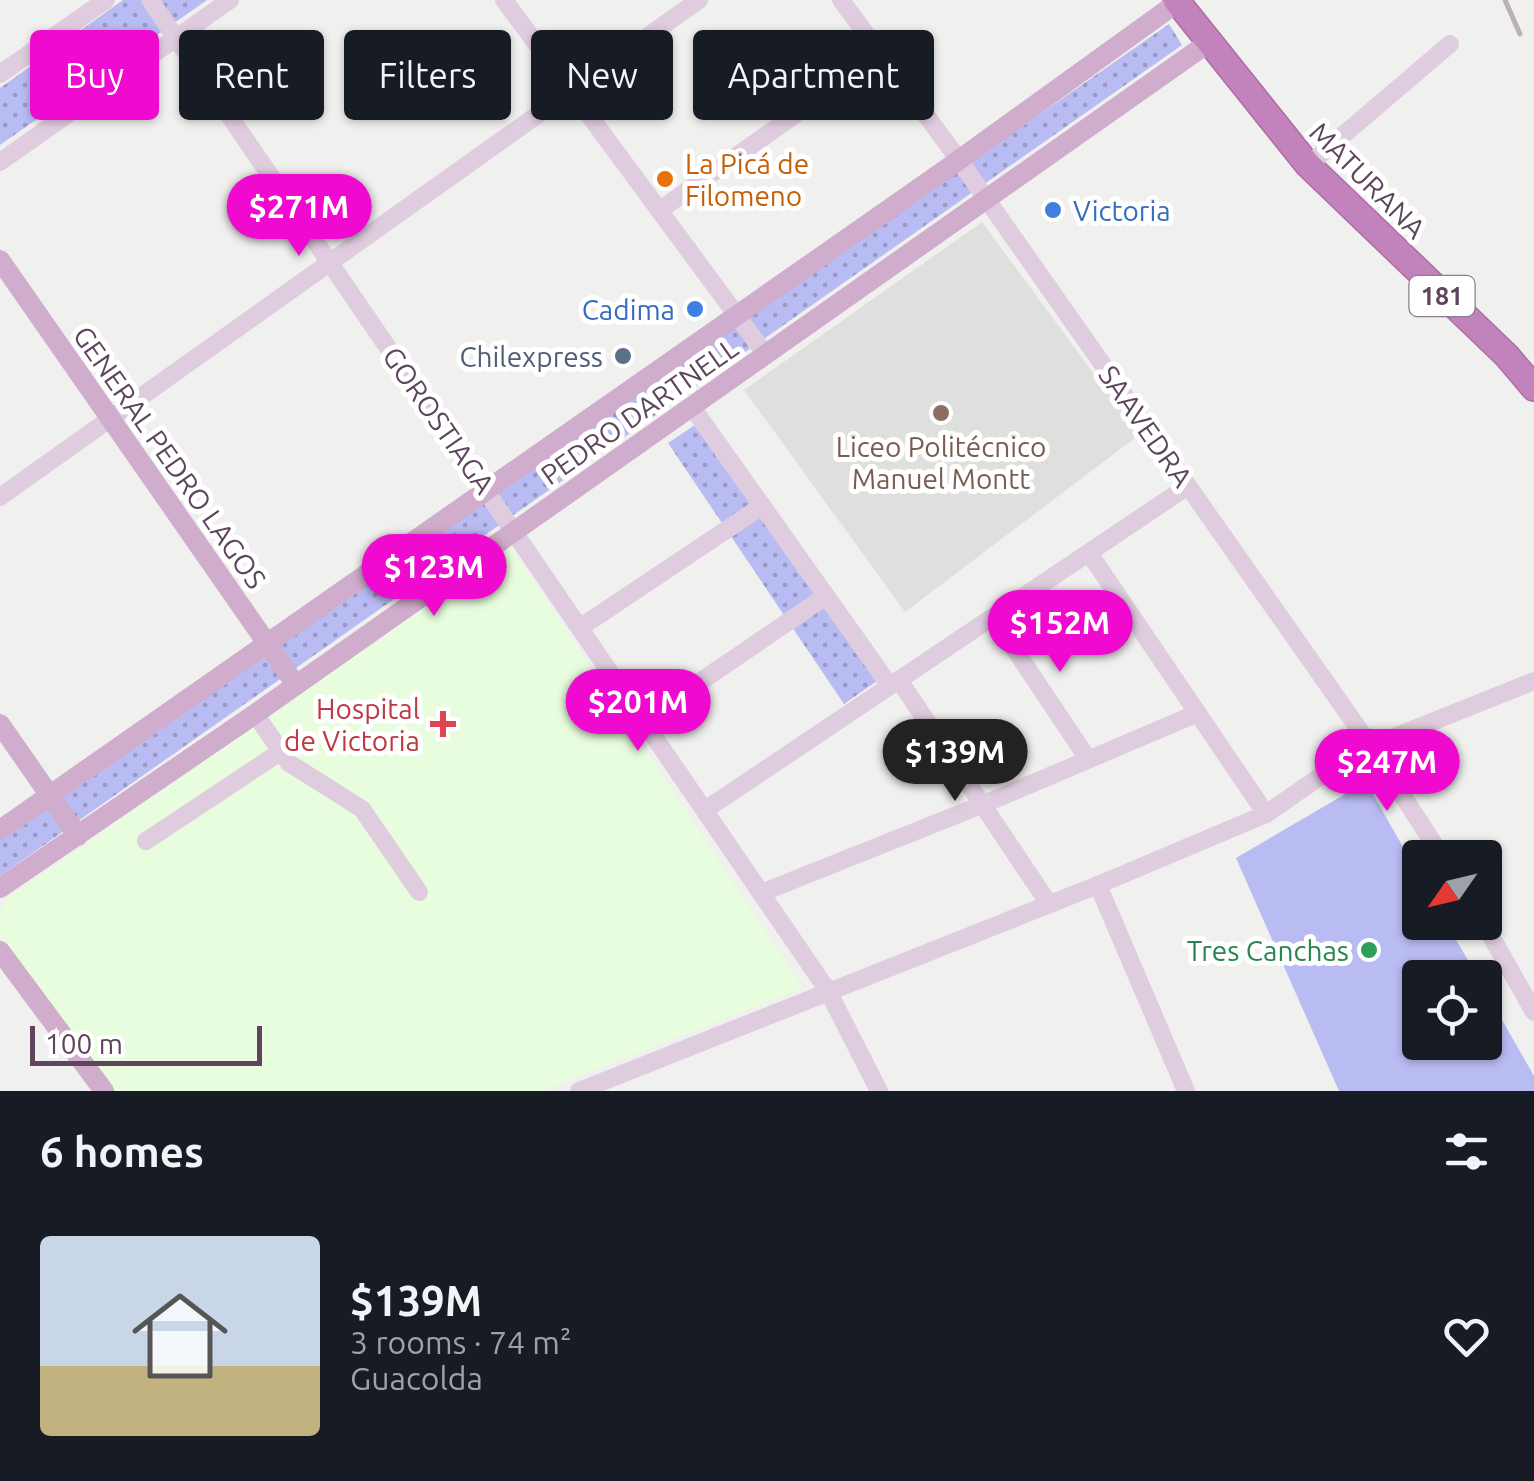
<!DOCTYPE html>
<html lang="en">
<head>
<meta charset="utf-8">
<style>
	body { margin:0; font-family:Ubuntu,sans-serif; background:#242831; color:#f1f3f6; height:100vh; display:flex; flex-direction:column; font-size:38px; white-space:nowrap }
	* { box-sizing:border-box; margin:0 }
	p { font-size:32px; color:#9ea1a6 }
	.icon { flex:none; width:55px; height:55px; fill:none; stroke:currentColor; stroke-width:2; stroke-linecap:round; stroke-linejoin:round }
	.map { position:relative; height:1091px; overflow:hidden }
	.drawer { display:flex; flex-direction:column; background:#171b24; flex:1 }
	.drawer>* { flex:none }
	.guide { position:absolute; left:30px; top:30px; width:1000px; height:90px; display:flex; gap:20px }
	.needle { width:65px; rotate:236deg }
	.controls { position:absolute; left:1402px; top:840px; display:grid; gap:20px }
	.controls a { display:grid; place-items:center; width:100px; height:100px; border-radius:10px; background:#171b24; box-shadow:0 2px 8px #0004; font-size:50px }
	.scale { position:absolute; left:30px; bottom:25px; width:232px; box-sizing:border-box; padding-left:10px; border:5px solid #5e455d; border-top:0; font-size:28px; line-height:35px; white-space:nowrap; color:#5e455d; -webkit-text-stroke:8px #fff; paint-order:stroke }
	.price { position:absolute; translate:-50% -85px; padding:0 22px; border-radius:35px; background:#f00ad0; color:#fff; font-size:32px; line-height:65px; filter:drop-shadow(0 2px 5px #0008) }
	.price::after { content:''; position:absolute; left:50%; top:60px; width:30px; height:22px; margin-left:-15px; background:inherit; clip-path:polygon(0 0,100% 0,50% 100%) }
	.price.active { background:#222; color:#fff }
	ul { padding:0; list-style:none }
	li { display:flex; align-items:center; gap:30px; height:250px; padding:0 40px }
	li span { display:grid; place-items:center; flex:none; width:280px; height:200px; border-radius:10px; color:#555 }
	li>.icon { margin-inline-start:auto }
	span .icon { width:120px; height:120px; fill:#fffc; stroke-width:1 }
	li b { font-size:42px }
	h2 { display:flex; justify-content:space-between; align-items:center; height:120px; padding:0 40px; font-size:42px }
	.tag { padding:0 35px; border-radius:10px; background:#171b24; box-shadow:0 2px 8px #0004; font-size:35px; line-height:90px }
	.tag.active { background:#f00ad0; color:#fff }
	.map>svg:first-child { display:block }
	.education { fill:#dfe0dd }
	.medical { fill:#e8fddd }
	.grass { fill:url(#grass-dots) }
	.pitch { fill:#b9bbf3 }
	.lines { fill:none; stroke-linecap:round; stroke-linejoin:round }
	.highway-casing { stroke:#ae6da7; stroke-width:28 }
	.minor { stroke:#e0ccdf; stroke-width:18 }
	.major { stroke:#d0accd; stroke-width:20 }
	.highway { stroke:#c282bc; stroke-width:25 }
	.rail { stroke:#bab0b8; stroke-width:5 }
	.food-dot { fill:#e8710a; stroke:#fff; stroke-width:4 }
	.shop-dot { fill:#3f7fe0; stroke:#fff; stroke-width:4 }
	.service-dot { fill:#5c6f8a; stroke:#fff; stroke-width:4 }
	.education-dot { fill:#8d6e63; stroke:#fff; stroke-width:4 }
	.health-dot { fill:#e0444e; stroke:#fff; stroke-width:4 }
	.leisure-dot { fill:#2e9e5b; stroke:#fff; stroke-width:4 }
	.labels { text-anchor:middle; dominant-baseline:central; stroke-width:10; stroke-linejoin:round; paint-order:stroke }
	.shield { fill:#fff; stroke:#8e7d8e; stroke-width:2.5 }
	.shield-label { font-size:25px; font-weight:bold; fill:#5e455d }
	.food-label { font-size:28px; fill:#c56008; stroke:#fff; text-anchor:start }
	.street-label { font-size:28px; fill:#5e455d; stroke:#fff }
	.shop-label { font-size:28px; fill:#366cbe; stroke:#fff; text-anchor:start }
	.service-label { font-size:28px; fill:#4e5e75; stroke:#fff; text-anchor:end }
	.education-label { font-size:28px; fill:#785e54; stroke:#fff }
	.health-label { font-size:28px; fill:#be3a42; stroke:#fff; text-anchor:end }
	.leisure-label { font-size:28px; fill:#27864d; stroke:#fff; text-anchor:end }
</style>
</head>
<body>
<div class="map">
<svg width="1534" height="1091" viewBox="0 0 1534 1091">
	<defs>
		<pattern id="grass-dots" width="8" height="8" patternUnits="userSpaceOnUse" patternTransform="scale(2.5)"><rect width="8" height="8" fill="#b9bbf3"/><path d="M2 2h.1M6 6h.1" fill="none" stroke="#9a9ac8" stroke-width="1.8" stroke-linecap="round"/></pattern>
	</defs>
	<rect width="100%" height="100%" fill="#f0f1ee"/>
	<!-- education -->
	<polygon class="education" points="982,222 1139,435 905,612 744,390"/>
	<!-- medical -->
	<polygon class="medical" points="511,547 803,988 541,1091 110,1091 0,938 0,916 4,901"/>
	<!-- grass -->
	<g class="grass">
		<polygon points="123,0 207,0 0,145 0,88"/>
		<polygon points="1169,24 1182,45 0,876 0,839"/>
		<polygon points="695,425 877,681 844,704 668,443"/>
	</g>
	<!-- pitch -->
	<polygon class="pitch" points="1366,782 1420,877 1420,922 1446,923 1478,977 1420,978 1420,1042 1485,1042 1485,990 1534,1076 1534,1091 1339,1091 1236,858"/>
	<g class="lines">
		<defs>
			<polyline id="highway" points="1176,0 1308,165 1507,356 1534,388"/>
		</defs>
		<!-- highway casing -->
		<use href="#highway" class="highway-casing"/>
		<!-- minor -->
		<g class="minor">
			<polyline points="150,0 828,991 879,1091"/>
			<polyline points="504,0 766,355"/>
			<polyline points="841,0 959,160 1370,745 1443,858"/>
			<polyline points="0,74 106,0"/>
			<polyline points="0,162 230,0"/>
			<polyline points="1308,165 1450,44"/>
			<polyline points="660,210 881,54"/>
			<polyline points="692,407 890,686"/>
			<polyline points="0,497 699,0"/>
			<polyline points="1089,553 1266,814"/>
			<polyline points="993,617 1088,759"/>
			<polyline points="581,627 762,506"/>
			<polyline points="899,680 1049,904"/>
			<polyline points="255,714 289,763 362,809 419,892"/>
			<polyline points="644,720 826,596"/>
			<polyline points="705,810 1188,486"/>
			<polyline points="146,841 280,752"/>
			<polyline points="1098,885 1186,1091"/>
			<polyline points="761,893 984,804 1198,713"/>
			<polyline points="1483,922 1534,1012"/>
			<polyline points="579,1091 1098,885 1266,814 1354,753 1534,681"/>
		</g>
		<!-- major -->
		<g class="major">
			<polyline points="0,260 296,685"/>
			<polyline points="0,724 78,836"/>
			<polyline points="0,830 945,170 1178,2"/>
			<polyline points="0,888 255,714 1208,43"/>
			<polyline points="0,951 104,1091"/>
		</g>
		<!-- highway -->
		<use href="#highway" class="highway"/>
		<!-- rail -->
		<polyline class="rail" points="1505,0 1520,34"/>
	</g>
	<!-- markers -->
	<circle class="food-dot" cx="665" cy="179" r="10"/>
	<g class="shop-dot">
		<circle cx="1053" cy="210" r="10"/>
		<circle cx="695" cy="309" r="10"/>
	</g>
	<circle class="service-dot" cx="623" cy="356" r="10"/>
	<circle class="education-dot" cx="941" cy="413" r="10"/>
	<path class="health-dot" d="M438 709h10v10h10v10h-10v10h-10v-10h-10v-10h10z"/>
	<circle class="leisure-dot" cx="1369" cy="950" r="10"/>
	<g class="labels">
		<!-- shield labels -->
		<rect class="shield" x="1409.5" y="276" width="65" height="40" rx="8"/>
		<g class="shield-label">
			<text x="1442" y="296">181</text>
		</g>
		<!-- food labels -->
		<g class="food-label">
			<text x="685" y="163">La Picá de<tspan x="685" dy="32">Filomeno</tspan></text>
		</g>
		<!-- street labels -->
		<g class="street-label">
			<text transform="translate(1368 180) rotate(45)">MATURANA</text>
			<text transform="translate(639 411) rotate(-35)">PEDRO DARTNELL</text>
			<text transform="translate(439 420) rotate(55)">GOROSTIAGA</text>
			<text transform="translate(1146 426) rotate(55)">SAAVEDRA</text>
			<text transform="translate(170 457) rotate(55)">GENERAL PEDRO LAGOS</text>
		</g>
		<!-- shop labels -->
		<g class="shop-label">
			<text x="1073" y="210">Victoria</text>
			<text x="675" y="309" text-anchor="end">Cadima</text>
		</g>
		<!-- service labels -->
		<g class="service-label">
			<text x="603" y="356">Chilexpress</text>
		</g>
		<!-- education labels -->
		<g class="education-label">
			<text x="941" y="446">Liceo Politécnico<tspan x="941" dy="32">Manuel Montt</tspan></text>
		</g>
		<!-- health labels -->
		<g class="health-label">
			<text x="420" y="708">Hospital<tspan x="420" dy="32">de Victoria</tspan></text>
		</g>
		<!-- leisure labels -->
		<g class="leisure-label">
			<text x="1349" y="950">Tres Canchas</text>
		</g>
	</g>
</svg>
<div class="controls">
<a><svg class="needle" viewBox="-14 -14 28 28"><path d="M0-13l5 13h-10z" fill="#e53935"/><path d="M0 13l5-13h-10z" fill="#9ea1a6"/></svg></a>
<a><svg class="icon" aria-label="locate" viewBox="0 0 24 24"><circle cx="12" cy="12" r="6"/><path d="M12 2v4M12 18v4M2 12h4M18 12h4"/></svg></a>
</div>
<div class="scale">100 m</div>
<b class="price" style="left:299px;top:259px">$271M</b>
<b class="price" style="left:434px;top:619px">$123M</b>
<b class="price" style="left:1060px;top:675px">$152M</b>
<b class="price" style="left:638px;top:754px">$201M</b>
<b class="price active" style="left:955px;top:804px">$139M</b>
<b class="price" style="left:1387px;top:814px">$247M</b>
<div class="guide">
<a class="tag active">Buy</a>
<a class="tag">Rent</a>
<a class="tag">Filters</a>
<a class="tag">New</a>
<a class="tag">Apartment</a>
</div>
</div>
<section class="drawer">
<h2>6 homes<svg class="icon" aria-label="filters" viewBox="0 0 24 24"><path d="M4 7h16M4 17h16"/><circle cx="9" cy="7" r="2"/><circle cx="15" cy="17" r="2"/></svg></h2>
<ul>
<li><span style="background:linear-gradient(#c9d6e8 65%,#c2b280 0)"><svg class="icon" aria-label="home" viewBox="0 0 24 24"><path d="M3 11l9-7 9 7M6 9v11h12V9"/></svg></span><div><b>$139M</b><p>3 rooms · 74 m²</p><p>Guacolda</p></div><svg class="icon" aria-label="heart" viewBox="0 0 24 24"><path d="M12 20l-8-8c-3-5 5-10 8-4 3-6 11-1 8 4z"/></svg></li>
</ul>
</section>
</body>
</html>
